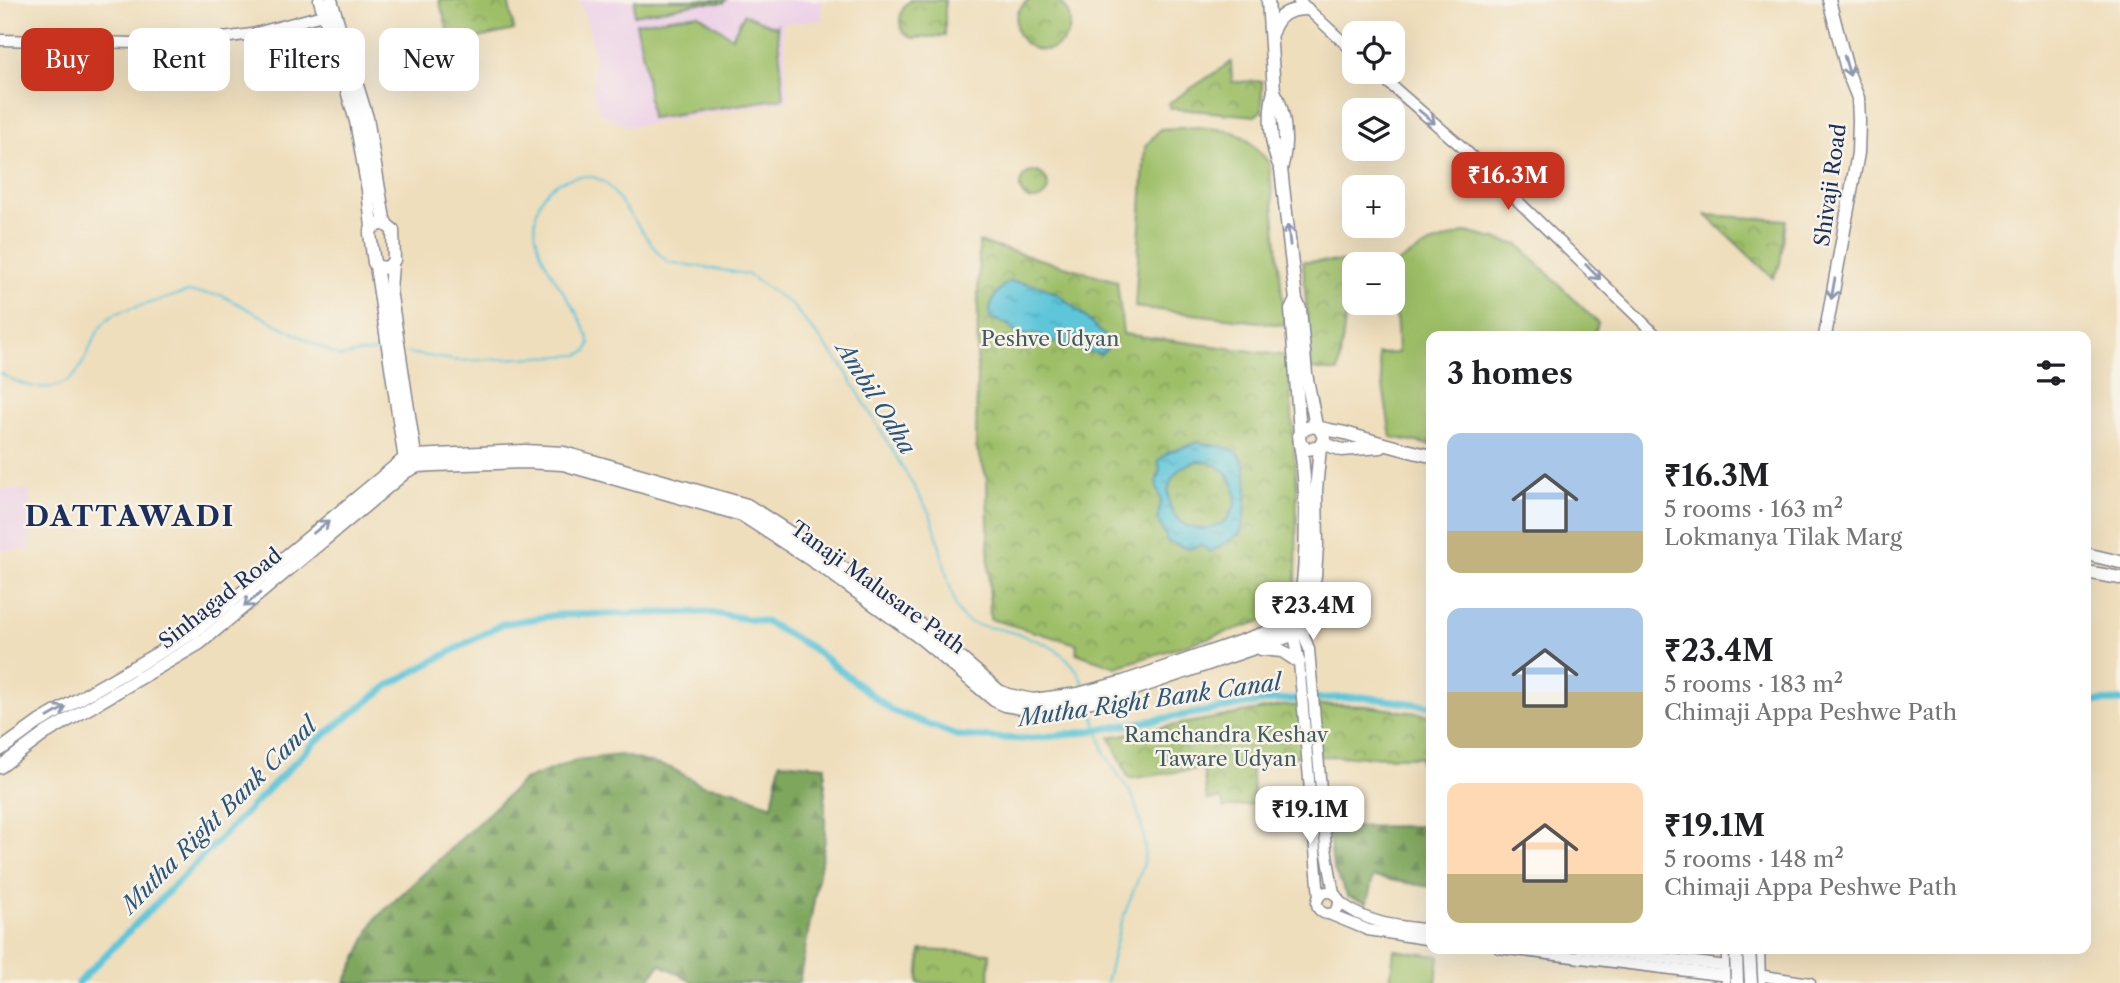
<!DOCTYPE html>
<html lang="en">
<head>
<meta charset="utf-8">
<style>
	body { margin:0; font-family:"Libre Caslon Text",serif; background:#f2f2f2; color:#202124; height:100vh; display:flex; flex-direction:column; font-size:26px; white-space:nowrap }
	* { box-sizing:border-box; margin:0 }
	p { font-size:23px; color:#757577 }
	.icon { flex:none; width:38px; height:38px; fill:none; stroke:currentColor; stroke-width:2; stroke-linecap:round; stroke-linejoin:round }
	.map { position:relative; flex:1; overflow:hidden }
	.sheet { position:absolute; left:1426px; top:331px; width:665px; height:623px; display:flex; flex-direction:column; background:#fff; border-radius:14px; box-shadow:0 7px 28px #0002 }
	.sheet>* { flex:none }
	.hud { position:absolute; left:21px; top:28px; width:665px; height:63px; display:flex; gap:14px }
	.fabs { position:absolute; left:1342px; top:21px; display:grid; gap:14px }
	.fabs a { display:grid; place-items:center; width:63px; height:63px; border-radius:14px; background:#fff; box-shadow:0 7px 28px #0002; font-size:35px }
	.price { position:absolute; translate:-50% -60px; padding:0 16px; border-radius:14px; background:#fff; color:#222; font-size:23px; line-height:46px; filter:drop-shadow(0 2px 4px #0008) }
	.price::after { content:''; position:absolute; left:50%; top:42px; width:21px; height:16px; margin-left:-10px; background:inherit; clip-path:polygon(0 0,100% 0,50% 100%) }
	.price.on { background:#c8321e; color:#fff }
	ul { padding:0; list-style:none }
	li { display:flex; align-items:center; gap:21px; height:175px; padding:0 21px }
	li span { display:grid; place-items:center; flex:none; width:196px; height:140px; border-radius:14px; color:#555 }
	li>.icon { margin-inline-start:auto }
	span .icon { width:84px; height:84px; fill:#fffc; stroke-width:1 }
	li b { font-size:30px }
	h2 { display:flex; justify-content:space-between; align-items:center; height:84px; padding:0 21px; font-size:30px }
	.chip { padding:0 24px; border-radius:14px; background:#fff; box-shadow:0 7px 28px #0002; font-size:24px; line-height:63px }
	.chip.on { background:#c8321e; color:#fff }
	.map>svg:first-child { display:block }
	.built { fill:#edd0e8 }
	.forest { fill:url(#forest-firs); stroke:#4c6a5d; stroke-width:2 }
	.park { fill:url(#park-crowns); stroke:#5c7763; stroke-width:2 }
	.pitch { fill:#9ebf68; stroke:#5c7763; stroke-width:2 }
	.water { fill:url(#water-ripples); stroke:#3c7a9c; stroke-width:2; fill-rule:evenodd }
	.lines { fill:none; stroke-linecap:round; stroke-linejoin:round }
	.stream { stroke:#5ec6da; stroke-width:2 }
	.canal { stroke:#5ec6da; stroke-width:7 }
	.secondary-casing { stroke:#85868d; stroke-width:13 }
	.primary-casing { stroke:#85868d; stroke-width:15 }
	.trunk-casing { stroke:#85868d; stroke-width:15 }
	.secondary { stroke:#fff; stroke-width:10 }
	.primary { stroke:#fff; stroke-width:12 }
	.trunk { stroke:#fff; stroke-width:12 }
	.trunk-bridge-casing { stroke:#85868d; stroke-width:15; stroke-linecap:butt }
	.trunk-bridge { stroke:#fff; stroke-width:12 }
	.oneway { stroke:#8d97ae }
	.labels { text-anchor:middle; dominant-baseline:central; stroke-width:5; stroke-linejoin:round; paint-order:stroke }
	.street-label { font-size:21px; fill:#1b2f5e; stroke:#f7f3e8 }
	.park-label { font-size:21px; fill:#425a61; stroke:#f7f3e8 }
	.water-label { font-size:23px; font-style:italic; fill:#2c557d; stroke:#f7f3e8 }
	.district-label { font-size:28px; font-weight:bold; letter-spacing:2px; fill:#1b2f5e; stroke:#f7f3e8 }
</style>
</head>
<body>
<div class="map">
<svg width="2120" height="983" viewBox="0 0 2120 983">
	<defs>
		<pattern id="forest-firs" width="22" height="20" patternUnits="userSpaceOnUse" patternTransform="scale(1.75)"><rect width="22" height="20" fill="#7ea65c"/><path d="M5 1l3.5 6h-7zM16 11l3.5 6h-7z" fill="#66884f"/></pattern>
		<pattern id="park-crowns" width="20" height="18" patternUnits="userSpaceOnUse" patternTransform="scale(1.75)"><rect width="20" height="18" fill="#9ebf68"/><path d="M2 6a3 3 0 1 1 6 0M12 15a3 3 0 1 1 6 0" fill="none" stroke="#809c59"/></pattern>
		<pattern id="water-ripples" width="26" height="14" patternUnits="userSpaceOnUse" patternTransform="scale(1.75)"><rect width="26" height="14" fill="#5ec6da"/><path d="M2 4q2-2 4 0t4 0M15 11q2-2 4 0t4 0" fill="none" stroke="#4da1b4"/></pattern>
	</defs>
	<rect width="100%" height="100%" fill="#f7f3e8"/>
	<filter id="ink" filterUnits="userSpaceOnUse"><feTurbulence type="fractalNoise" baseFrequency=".0143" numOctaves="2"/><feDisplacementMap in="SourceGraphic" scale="14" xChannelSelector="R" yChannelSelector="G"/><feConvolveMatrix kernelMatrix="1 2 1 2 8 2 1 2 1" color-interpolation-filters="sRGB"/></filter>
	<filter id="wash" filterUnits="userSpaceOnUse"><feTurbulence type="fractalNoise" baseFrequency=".00686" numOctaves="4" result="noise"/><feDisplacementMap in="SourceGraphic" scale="28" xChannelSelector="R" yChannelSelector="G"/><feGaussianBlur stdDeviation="1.57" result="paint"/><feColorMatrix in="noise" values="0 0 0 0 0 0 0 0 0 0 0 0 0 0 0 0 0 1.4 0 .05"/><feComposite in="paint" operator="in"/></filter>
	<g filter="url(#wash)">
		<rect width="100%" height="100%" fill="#efdebc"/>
		<!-- built -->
		<g class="built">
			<polygon points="579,0 822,0 822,20 783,23 788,101 629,127 601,113 593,96 594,57 590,31"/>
			<rect x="0" y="490" width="30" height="60"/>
		</g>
		<!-- forest -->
		<g class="forest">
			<polygon points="620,755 671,768 702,785 734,790 772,806 780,762 825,766 825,840 799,983 694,983 660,964 647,983 345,983 375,919 524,780 576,760"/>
			<polygon points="1420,759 1431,761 1431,887 1373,877 1367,903 1348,897 1333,868 1328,827 1425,826 1423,782"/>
		</g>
		<!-- park -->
		<g class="park">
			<circle cx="1043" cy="23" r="27"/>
			<polygon points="439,0 508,0 514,30 452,44"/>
			<path d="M911,0H945V36L913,38L903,32C897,21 901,7 911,0Z"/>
			<polygon points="1231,62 1232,82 1262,81 1262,110 1255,116 1169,108 1169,103"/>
			<circle cx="1034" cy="186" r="14"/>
			<polygon points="1706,215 1786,220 1780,264 1773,278"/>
			<polygon points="979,242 1117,281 1123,334 1288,356 1297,488 1296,589 1281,615 1116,667 1076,653 1077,644 990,619 987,478 976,446"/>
			<polygon points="1303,261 1345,262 1350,284 1338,372 1311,369"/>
			<polygon points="1338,705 1366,706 1431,715 1431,757 1288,756 1251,762 1254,804 1224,808 1221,799 1207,800 1203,768 1129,779 1110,737 1281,706"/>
			<polygon points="921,950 990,953 989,983 918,983"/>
		</g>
		<!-- pitch -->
		<g class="pitch">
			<polygon points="635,0 726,0 723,3 699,3 634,15"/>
			<polygon points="698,14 732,37 744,14 775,27 777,25 784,98 651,118 644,61 636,23"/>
			<path d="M1199,127C1238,131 1243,131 1269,163L1285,325L1135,307L1145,147L1160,129Z"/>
			<polygon points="1466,232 1519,245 1598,323 1594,336 1432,336 1431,445 1391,437 1378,354 1398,353 1394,265 1428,245"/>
			<polygon points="1394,950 1439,956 1436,983 1390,983"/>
		</g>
		<!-- water -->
		<g class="water">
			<path d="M1008,282C1057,281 1074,308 1107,338V349L1101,354L1064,346L1036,334L1023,335L1014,332L1007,324L990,318C988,303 997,290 1008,282Z"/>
			<path d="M1199,442C1212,447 1225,444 1236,452C1253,465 1246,517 1240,534L1210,552L1201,545L1189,549L1168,542L1158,519L1161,500L1156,484L1160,468L1158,461L1169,452ZM1198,461C1242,462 1250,521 1208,528C1164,536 1151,471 1198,461Z"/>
		</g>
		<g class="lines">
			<!-- stream -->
			<g class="stream">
				<path d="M407,353L460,361L579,355L587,351L590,344C580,298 517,254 540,202C545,190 555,183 568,179C582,174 596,175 608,185L659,254L668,262L747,274L792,305L843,367L930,514C940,539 943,567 952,593C954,599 955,608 959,613C967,626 985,626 999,629C1033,637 1073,649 1084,686"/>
				<path d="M0,373C25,389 63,398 81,366C93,346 94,327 116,313L187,292L221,295L340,357L359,353L384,351"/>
				<polyline points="1091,708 1105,754 1133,797 1143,831 1145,851 1143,866 1120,926 1106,983"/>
			</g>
			<!-- canal -->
			<g class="canal">
				<polyline points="2086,702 2120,701"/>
				<polyline points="78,983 315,742 389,685 502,624 557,615 707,612 766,622 812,648 891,710 959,736 1022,739 1072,734 1273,700 1362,697 1432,706"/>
			</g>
		</g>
	</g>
	<g filter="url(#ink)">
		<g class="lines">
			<defs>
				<g id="secondary">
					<polyline points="1298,0 1354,52"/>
					<polyline points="0,40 179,44 252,34 330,13"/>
					<polyline points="1376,72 1462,147 1657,336"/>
					<polyline points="1301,627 1309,649 1326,848 1334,894"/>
					<polyline points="1293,629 1299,662 1319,897"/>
					<circle cx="1328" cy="903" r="11"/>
					<path d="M1339,901C1365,924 1398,926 1432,930"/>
					<polyline points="1329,914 1368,930 1432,940"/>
					<polyline points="1499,948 1736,977"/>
					<polyline points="1579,948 1736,967"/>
					<polyline points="1752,978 1764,976 1810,983"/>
				</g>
				<g id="primary">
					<polyline points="320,0 356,121 368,190 372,227 370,234 374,263 378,267 388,268 394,260 393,230 384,223 372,227"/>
					<polyline points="331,0 367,118 384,219 387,225"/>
					<polyline points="392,265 390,290 416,462"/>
					<polyline points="376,266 406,467"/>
					<polyline points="1261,649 1282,651 1299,662"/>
					<path d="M0,750L39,722L193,633L404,459L414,456L525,451L564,453L747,505L832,560L929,631L999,691L1008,695L1033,700L1078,694L1123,682L1291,624C1311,596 1307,480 1300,444"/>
					<polyline points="0,767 46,733 200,643 407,471 418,466 434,465 525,462 563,464 742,515 825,569 923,640 994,700 1005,705 1033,710 1053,709 1080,704 1126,692 1304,631 1315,576 1317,545 1316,490 1320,447"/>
				</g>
				<g id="trunk">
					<path d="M1268,0L1274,91C1268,114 1270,147 1281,169L1296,300L1300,309L1306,374L1316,426"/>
					<path d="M1272,32C1278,14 1289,9 1307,9"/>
					<path d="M1274,91C1286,112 1288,145 1281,169"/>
					<polyline points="1296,300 1291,310 1300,433"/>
					<polyline points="1825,336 1858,153 1859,121 1858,98 1848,73 1829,0"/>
					<path d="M1321,431L1324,438L1320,447L1307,449L1300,444L1299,435L1302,430L1313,426C1324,430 1333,430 1345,433C1374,441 1402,450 1432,456"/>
					<polyline points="1322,443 1342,450 1381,447"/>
					<polyline points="2086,554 2120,562"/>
					<polyline points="2086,572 2120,578"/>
					<polyline points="1758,948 1759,983"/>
					<polyline points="1728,983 1728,948"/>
				</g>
			</defs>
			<!-- secondary casing -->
			<use href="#secondary" class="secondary-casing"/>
			<!-- primary casing -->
			<use href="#primary" class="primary-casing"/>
			<!-- trunk casing -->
			<use href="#trunk" class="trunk-casing"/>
			<!-- secondary -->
			<use href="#secondary" class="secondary"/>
			<!-- primary -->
			<use href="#primary" class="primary"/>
			<!-- trunk -->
			<use href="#trunk" class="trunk"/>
			<defs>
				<g id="trunk-bridge">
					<polyline points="1736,948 1737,983"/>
					<polyline points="1749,948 1751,983"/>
				</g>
			</defs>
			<!-- trunk-bridge casing -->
			<use href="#trunk-bridge" class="trunk-bridge-casing"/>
			<!-- trunk-bridge -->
			<use href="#trunk-bridge" class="trunk-bridge"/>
		</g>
		<!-- one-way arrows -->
		<defs><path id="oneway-shaft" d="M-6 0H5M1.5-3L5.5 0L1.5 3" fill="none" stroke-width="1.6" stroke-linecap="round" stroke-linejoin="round" transform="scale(1.75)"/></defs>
		<g class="oneway">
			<use href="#oneway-shaft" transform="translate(1847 66) rotate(74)"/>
			<use href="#oneway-shaft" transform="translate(1427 117) rotate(40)"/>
			<use href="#oneway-shaft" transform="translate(1289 235) rotate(-96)"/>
			<use href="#oneway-shaft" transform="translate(1593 272) rotate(45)"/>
			<use href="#oneway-shaft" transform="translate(1833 289) rotate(100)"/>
			<use href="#oneway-shaft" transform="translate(321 527) rotate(-39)"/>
			<use href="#oneway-shaft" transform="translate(252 600) rotate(140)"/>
			<use href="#oneway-shaft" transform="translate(57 712) rotate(-30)"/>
		</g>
	</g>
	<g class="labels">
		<!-- street labels -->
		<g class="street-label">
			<text transform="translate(1830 185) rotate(-82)">Shivaji Road</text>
			<text transform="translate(878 587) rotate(36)">Tanaji Malusare Path</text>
			<text transform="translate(220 598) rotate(-38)">Sinhagad Road</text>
		</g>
		<!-- park labels -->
		<g class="park-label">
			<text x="1050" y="338">Peshve Udyan</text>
			<text x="1226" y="734">Ramchandra Keshav<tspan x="1226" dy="24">Taware Udyan</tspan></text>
		</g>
		<!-- water labels -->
		<g class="water-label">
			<text transform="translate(876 398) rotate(58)">Ambil Odha</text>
			<text transform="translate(1150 700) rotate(-8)">Mutha Right Bank Canal</text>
			<text transform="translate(219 815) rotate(-45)">Mutha Right Bank Canal</text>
		</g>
		<!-- district labels -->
		<g class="district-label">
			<text x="130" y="516">DATTAWADI</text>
		</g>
	</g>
</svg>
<div class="fabs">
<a><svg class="icon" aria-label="locate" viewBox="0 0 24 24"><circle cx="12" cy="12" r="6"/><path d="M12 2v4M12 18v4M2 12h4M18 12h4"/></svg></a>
<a><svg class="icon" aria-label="layers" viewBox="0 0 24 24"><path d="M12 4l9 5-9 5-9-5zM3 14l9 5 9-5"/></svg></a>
<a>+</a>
<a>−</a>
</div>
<b class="price on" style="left:1508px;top:212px">₹16.3M</b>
<b class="price" style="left:1313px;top:642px">₹23.4M</b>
<b class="price" style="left:1310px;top:846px">₹19.1M</b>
<div class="hud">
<a class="chip on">Buy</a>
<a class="chip">Rent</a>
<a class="chip">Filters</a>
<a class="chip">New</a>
</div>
<section class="sheet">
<h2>3 homes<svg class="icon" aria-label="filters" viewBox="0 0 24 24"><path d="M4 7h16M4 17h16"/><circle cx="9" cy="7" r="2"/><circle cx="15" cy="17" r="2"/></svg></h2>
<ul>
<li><span style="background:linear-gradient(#a9c7e8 70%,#c2b280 0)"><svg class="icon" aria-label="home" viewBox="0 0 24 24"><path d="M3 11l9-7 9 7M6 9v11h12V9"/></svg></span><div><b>₹16.3M</b><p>5 rooms · 163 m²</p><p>Lokmanya Tilak Marg</p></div></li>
<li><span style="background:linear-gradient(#a9c7e8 60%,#c2b280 0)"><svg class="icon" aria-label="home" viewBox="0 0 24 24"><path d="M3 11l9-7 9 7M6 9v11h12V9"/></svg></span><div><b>₹23.4M</b><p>5 rooms · 183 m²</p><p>Chimaji Appa Peshwe Path</p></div></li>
<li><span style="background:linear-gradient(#ffd9b3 65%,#c2b280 0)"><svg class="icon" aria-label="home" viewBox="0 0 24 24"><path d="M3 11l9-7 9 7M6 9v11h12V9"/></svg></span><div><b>₹19.1M</b><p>5 rooms · 148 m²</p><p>Chimaji Appa Peshwe Path</p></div></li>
</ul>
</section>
</div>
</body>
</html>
